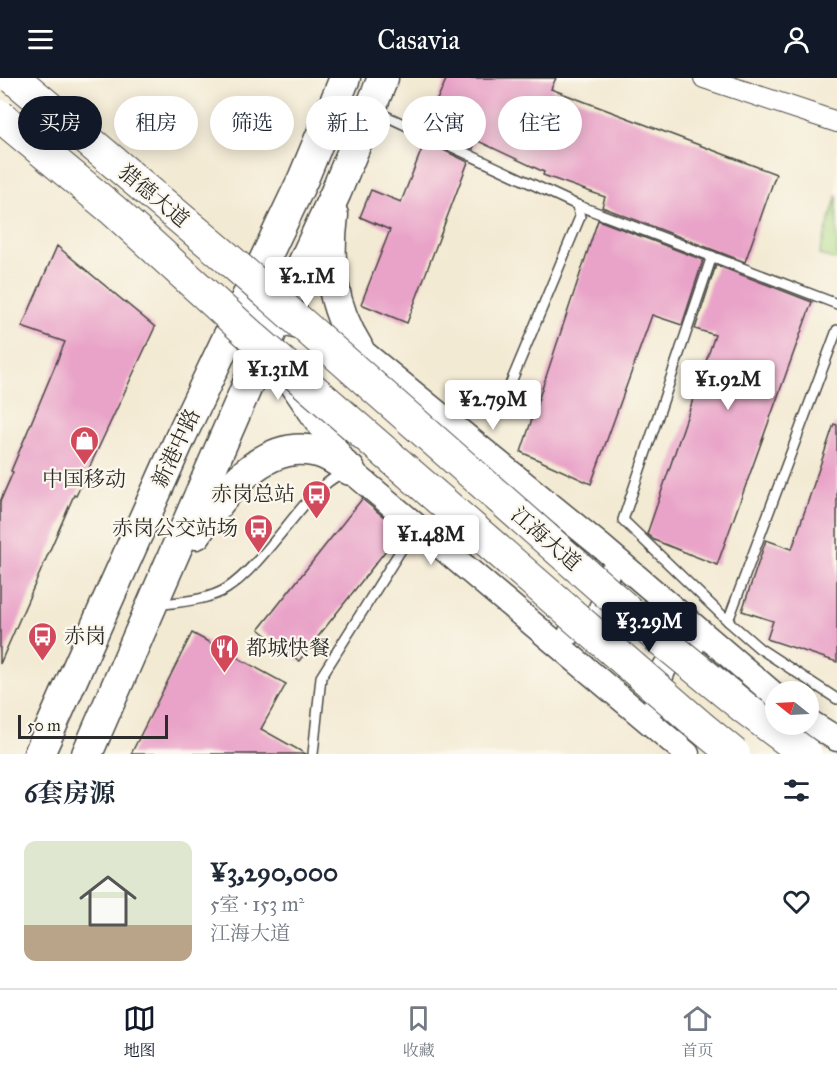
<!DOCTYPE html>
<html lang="zh">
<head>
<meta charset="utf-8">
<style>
	body { margin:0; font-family:"IM FELL Great Primer","Noto Serif SC",serif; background:#f2f2f3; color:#1f2937; height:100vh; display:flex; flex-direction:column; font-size:22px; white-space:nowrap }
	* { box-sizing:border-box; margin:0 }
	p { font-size:20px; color:#747a83 }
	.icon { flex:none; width:33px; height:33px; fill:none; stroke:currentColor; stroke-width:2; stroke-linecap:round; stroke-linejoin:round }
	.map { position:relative; height:676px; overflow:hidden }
	.side { display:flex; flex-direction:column; background:#fff; flex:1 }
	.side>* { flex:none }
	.banner { position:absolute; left:18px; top:18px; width:801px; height:54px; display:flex; gap:12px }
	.needle { width:39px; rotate:288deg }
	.buttons { position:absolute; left:765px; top:603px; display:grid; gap:12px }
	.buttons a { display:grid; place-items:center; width:54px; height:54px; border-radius:50%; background:#fff; box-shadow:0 3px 15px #0003; font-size:30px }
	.scale { position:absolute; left:18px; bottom:15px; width:150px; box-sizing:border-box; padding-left:6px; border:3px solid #2b2b2b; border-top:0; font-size:16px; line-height:21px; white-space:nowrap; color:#2b2b2b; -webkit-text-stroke:4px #fbf7ec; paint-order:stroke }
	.price { position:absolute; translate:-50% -51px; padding:0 14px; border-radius:6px; background:#fff; color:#222; font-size:20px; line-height:39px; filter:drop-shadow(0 2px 3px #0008) }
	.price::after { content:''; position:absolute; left:50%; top:36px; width:18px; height:14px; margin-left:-9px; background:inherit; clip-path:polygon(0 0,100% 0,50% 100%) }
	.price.current { background:#111827; color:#fff }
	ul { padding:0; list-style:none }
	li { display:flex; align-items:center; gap:18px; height:150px; padding:0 24px }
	li span { display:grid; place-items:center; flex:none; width:168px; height:120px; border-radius:12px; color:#555 }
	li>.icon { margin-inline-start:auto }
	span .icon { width:72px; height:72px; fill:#fffc; stroke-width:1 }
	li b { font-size:26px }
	h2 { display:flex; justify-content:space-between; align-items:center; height:72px; padding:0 24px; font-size:26px }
	.tag { padding:0 21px; border-radius:27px; background:#fff; box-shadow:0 3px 15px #0003; font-size:21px; line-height:54px }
	.tag.current { background:#111827; color:#fff }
	header { display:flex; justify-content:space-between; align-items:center; height:78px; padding:0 24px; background:#111827; color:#fff; font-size:27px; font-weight:600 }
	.tabs { display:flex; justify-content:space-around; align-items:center; height:84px; border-top:2px solid #e0e1e3; background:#fff; font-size:16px; color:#747a83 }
	.tabs a { display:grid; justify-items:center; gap:3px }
	.tabs .current { color:#111827 }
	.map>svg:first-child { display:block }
	.green { fill:#adda86; stroke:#6c8258; stroke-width:1.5 }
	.building { fill:#e9a3c8 }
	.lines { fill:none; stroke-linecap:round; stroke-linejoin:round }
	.service-casing { stroke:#494844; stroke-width:12 }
	.minor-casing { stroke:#494844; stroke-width:22 }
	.tertiary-casing { stroke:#494844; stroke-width:27 }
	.primary-casing { stroke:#494844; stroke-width:33 }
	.service { stroke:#fff; stroke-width:9 }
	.minor { stroke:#fff; stroke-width:20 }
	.tertiary { stroke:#fff; stroke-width:24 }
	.primary { stroke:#fff; stroke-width:30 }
	.trunk-bridge-casing { stroke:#494844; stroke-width:34; stroke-linecap:butt }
	.trunk-bridge { stroke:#fff; stroke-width:32 }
	.labels { text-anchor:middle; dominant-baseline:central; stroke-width:4.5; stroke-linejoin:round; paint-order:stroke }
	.street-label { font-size:21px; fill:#2b2b2b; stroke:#fbf7ec }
	.poi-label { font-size:21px; fill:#2b2b2b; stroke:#fbf7ec; text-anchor:end }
</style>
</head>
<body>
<header><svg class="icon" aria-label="menu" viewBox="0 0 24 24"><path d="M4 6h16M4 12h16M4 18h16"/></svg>Casavia<svg class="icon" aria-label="person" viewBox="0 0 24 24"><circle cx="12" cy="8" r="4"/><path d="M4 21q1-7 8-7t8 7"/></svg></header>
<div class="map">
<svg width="837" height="676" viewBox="0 0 837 676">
	<rect width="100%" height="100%" fill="#fbf7ec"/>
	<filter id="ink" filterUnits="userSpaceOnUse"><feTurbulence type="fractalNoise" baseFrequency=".0167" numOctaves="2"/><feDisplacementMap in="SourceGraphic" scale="12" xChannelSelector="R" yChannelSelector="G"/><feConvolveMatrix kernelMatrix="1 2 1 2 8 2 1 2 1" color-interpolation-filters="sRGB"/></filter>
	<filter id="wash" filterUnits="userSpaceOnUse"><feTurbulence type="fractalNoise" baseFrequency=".008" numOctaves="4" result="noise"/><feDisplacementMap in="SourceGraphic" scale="24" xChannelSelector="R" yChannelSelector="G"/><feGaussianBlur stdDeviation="1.35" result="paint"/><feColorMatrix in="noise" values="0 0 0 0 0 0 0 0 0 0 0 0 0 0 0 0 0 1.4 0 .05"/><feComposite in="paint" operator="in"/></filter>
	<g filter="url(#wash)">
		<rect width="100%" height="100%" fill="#f3ead3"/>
		<!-- green -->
		<polygon class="green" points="837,117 837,182 819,177"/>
		<g id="blocks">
			<!-- building -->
			<g class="building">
				<polygon points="447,0 556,0 551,11 776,96 745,184 602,129 605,119 543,97 544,94 476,62 473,71 429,51 433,41 429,39"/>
				<polygon points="425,63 468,84 407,245 361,226 390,152 360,139 371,112 401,124"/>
				<polygon points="598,142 703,182 682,247 652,237 591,406 521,374"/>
				<polygon points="57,168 155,249 76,418 74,417 0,586 0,424 13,394 11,393 65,264 22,249"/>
				<polygon points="716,187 812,224 717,487 654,462 647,456 715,257 695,251"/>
				<polygon points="834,346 837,347 837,584 767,561 773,543 742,533 766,462 792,471"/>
				<polygon points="362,421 401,453 299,583 259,551"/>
				<polygon points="192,555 286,606 261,651 306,676 131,676"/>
			</g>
		</g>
	</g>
	<g filter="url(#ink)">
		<use href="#blocks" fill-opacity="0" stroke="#494844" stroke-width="1.5"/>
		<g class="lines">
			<defs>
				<g id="service">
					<polyline points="373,32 577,127 580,139 509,309"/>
					<polyline points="577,127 837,226"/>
					<polyline points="712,178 623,442 728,543 759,570 837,621"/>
					<path d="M158,527C181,523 206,523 226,511C252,495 284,450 305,426C317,413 329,401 345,394"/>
					<polyline points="728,543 837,252"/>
					<polyline points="313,676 321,599 416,448"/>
				</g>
				<polyline id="minor" points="704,0 837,44"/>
				<g id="tertiary">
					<polyline points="242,231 294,248"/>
					<polyline points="341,264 358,270 602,469 776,618"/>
					<polyline points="286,298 350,392 687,676"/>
					<path d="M571,554C601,542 606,529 606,498"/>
					<path d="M656,626C658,599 663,579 692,569"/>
					<polyline points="808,643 837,661"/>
				</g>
				<g id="primary">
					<path d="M333,137C327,186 331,227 358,270"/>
					<path d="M196,456C222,417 264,359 318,374C330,377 340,385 350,392"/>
					<polyline points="39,676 182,356 303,101 345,0"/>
					<polyline points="87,676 254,292 336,114 383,0"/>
				</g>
			</defs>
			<!-- service casing -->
			<use href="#service" class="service-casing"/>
			<!-- minor casing -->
			<use href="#minor" class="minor-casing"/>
			<!-- tertiary casing -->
			<use href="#tertiary" class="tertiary-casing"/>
			<!-- primary casing -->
			<use href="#primary" class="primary-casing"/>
			<!-- service -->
			<use href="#service" class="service"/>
			<!-- minor -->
			<use href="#minor" class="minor"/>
			<!-- tertiary -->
			<use href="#tertiary" class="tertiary"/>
			<!-- primary -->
			<use href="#primary" class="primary"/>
			<defs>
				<g id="trunk-bridge">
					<polyline points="14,0 225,178 654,556 746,631 806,676"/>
					<polyline points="0,38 113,132 248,255 700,648 734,676"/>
				</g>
			</defs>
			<!-- trunk-bridge casing -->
			<use href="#trunk-bridge" class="trunk-bridge-casing"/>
			<!-- trunk-bridge -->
			<use href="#trunk-bridge" class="trunk-bridge"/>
		</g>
	</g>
	<!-- icons -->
	<defs>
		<symbol id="shop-pin" viewBox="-11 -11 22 30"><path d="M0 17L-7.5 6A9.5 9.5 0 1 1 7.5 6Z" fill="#d1495b" stroke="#fbf7ec"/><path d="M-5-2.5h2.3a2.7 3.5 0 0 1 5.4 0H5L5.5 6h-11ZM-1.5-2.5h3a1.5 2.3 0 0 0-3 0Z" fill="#fff"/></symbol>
		<symbol id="bus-pin" viewBox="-11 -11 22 30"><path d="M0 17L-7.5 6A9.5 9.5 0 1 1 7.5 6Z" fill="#d1495b" stroke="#fbf7ec"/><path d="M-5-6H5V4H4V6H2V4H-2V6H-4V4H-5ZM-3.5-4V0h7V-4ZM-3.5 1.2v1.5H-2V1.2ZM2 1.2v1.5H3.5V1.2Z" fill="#fff"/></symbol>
		<symbol id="restaurant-pin" viewBox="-11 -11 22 30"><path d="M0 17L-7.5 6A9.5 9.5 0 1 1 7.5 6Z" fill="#d1495b" stroke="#fbf7ec"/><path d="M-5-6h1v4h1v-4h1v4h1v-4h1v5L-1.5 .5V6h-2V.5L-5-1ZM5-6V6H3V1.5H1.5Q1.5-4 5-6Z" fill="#fff"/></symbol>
	</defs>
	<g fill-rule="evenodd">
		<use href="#shop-pin" x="68" y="346" width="33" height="45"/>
		<use href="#bus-pin" x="300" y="400" width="33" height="45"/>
		<use href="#bus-pin" x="242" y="434" width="33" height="45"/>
		<use href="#bus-pin" x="26" y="542" width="33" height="45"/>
		<use href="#restaurant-pin" x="208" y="554" width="33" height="45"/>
	</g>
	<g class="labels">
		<!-- street labels -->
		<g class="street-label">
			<text transform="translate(154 118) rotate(40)">猎德大道</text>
			<text transform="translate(176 370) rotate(-65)">新港中路</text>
			<text transform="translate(546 461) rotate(41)">江海大道</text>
		</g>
		<!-- poi labels -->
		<g class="poi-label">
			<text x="84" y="401" text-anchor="middle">中国移动</text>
			<text x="295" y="416">赤岗总站</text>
			<text x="238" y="450">赤岗公交站场</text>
			<text x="64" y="558" text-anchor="start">赤岗</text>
			<text x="246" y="570" text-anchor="start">都城快餐</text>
		</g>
	</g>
</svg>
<div class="buttons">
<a><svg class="needle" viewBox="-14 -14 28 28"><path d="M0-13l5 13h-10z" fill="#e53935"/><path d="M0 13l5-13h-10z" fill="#747a83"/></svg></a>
</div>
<div class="scale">50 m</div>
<b class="price" style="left:307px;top:230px">¥2.1M</b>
<b class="price" style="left:278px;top:323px">¥1.31M</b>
<b class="price" style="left:728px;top:333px">¥1.92M</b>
<b class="price" style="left:493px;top:353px">¥2.79M</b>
<b class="price" style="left:431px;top:488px">¥1.48M</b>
<b class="price current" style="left:649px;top:575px">¥3.29M</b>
<div class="banner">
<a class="tag current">买房</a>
<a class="tag">租房</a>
<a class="tag">筛选</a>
<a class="tag">新上</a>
<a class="tag">公寓</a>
<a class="tag">住宅</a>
</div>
</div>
<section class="side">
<h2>6套房源<svg class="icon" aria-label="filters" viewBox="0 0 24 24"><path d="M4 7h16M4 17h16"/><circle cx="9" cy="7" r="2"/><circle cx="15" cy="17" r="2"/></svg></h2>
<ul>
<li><span style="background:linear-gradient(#dfe7d0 70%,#b9a48a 0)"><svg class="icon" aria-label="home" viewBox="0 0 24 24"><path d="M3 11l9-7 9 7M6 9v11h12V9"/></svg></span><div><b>¥3,290,000</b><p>5室 · 153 m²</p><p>江海大道</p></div><svg class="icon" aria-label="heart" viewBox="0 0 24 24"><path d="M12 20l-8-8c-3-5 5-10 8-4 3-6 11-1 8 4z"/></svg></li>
</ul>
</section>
<nav class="tabs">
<a class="current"><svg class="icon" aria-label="map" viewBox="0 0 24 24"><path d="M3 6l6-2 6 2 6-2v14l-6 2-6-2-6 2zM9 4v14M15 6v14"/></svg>地图</a>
<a><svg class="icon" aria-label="saved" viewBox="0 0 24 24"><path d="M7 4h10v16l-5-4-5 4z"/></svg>收藏</a>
<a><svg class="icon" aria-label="home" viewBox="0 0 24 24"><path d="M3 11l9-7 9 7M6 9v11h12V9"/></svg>首页</a>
</nav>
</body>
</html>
